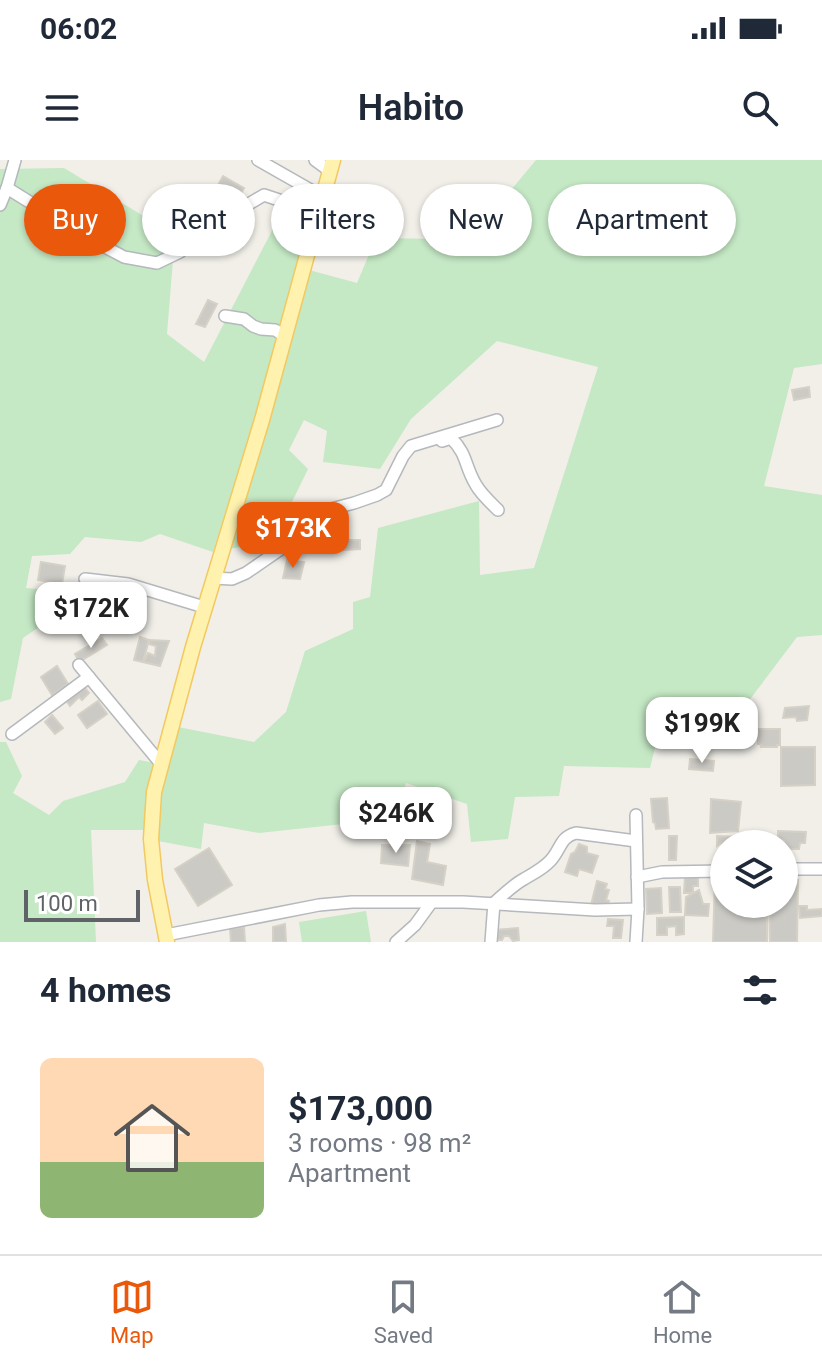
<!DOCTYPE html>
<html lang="en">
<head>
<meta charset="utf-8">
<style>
	body { margin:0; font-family:Roboto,sans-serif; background:#f2f2f3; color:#1f2937; height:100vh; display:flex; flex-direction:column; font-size:30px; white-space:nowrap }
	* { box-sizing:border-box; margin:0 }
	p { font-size:26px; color:#747a83 }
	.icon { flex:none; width:44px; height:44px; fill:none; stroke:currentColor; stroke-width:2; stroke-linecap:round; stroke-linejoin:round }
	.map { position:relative; height:782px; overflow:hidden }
	.details { display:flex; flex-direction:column; background:#fff; flex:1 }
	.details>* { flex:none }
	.banner { position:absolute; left:24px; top:24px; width:774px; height:72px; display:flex; gap:16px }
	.tools { position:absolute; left:710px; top:670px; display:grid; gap:16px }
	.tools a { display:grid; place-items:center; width:88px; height:88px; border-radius:50%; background:#fff; box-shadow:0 2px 6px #0004; font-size:40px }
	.scale { position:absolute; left:24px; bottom:20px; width:116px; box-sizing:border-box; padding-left:8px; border:4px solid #5f6368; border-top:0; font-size:22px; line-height:28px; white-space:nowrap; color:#5f6368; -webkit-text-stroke:6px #fff; paint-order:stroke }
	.price { position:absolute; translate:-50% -68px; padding:0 18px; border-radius:16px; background:#fff; color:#222; font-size:26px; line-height:52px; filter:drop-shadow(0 2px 4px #0008) }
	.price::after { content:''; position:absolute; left:50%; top:48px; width:24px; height:18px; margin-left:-12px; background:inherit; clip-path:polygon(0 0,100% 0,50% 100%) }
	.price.on { background:#ea580c; color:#fff }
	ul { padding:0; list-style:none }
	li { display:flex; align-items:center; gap:24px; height:200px; padding:0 40px }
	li+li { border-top:2px solid #e0e1e3 }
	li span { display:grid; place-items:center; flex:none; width:224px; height:160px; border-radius:12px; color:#555 }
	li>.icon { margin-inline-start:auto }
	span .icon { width:96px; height:96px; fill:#fffc; stroke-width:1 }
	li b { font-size:34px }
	h2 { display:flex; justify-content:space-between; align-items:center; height:96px; padding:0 40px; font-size:34px }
	.pill { padding:0 28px; border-radius:36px; background:#fff; box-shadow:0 2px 6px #0004; font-size:28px; line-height:72px }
	.pill.on { background:#ea580c; color:#fff }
	.status { display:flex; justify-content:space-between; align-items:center; height:56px; padding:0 40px; background:#fff; direction:ltr }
	.status svg { height:22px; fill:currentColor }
	header { display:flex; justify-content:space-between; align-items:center; height:104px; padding:0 40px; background:#fff; font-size:36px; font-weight:600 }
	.menu { display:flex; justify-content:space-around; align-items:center; height:112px; border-top:2px solid #e0e1e3; background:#fff; font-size:22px; color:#747a83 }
	.menu a { display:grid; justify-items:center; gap:4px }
	.menu .on { color:#ea580c }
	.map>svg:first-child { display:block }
	.green { fill:#c5e8c5 }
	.building { fill:#cccac5; stroke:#d6d1c6; stroke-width:2 }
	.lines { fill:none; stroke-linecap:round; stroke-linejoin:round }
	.minor-casing { stroke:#b5b8bc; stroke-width:14 }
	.major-casing { stroke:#f2c960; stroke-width:17 }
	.minor { stroke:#fff; stroke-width:11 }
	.major { stroke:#fff2af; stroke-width:14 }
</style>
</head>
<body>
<div class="status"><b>06:02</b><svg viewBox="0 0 49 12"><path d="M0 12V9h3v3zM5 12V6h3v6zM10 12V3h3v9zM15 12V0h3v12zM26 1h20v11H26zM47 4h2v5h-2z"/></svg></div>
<header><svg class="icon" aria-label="menu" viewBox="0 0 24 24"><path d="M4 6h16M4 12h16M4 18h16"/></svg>Habito<svg class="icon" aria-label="search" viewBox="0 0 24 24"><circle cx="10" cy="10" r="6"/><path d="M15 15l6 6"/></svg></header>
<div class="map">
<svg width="822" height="782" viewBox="0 0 822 782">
	<rect width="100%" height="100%" fill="#f1efe8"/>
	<!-- green -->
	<g class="green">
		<polygon points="536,0 822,0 822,204 794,208 764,326 822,335 822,475 797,477 732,563 660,567 650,608 564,606 559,636 515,637 508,679 471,682 467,644 406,623 399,648 371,661 259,673 204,663 201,689 158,681 161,633 178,567 254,582 286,552 305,491 353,469 353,442 370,437 378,368 479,341 480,415 534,408 598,207 497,181 411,259 380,309 323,302 327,271 304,260 289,290 308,309 273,381 229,389 309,110 357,123 376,78 442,79 469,27 511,30"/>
		<polygon points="64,8 175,75 167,174 204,202 278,59 308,64 255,258 213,392 160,374 141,382 85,377 70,394 32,396 26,428 49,430 45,463 23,478 11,539 0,542 0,9"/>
		<polygon points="0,582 6,582 22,616 13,633 49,655 63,641 125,622 139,600 155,603 147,631 145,670 91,670 96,782 0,782"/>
		<polygon points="366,751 371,782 302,782 299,762"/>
	</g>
	<!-- building -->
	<g class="building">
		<polygon points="223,16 244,28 238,38 218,25"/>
		<polygon points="343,63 357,69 347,90 333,83 336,77 331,75 336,64 341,67"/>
		<polygon points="208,140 217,144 205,167 196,164"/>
		<polygon points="809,227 810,237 794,240 792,230"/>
		<polygon points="331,380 360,380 360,389 331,391"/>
		<polygon points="287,400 304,402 300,419 283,418"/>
		<polygon points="41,402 65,406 62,424 38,420"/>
		<polygon points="140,477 149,480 143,502 134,500"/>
		<polygon points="102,478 107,485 79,502 75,494"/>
		<polygon points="149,480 169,481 160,506 143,502 148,493 155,496 156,486 149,484"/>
		<polygon points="57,506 68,524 52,535 41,517"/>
		<polygon points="83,525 89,533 82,540 79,537 70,546 65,539"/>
		<polygon points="98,541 107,554 87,568 78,555"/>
		<polygon points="809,546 807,560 797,561 796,557 783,558 785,548"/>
		<polygon points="52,555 63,568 55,574 45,562"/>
		<polygon points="758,569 780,569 780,585 777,585 777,587 761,587 762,585 758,584"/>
		<polygon points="781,587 815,587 815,625 781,626"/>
		<polygon points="690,599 714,601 713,611 689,609"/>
		<polygon points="667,638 669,668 656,669 655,663 653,662 651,639"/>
		<polygon points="711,639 741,642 738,671 710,673"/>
		<polygon points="778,671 806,672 805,683 800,683 799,689 787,689 784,681 778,680"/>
		<polygon points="669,676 677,676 676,700 669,700"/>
		<polygon points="717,676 741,677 741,684 721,683 717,686"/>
		<polygon points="417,681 430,684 427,702 446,706 443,725 412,719"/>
		<polygon points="579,684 587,687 587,693 598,696 592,713 579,709 577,716 565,712 571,694 575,692"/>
		<polygon points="382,685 410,685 408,706 381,703"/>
		<polygon points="209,688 232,725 198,746 175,709"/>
		<polygon points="685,716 698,716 698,726 693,726 693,733 684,733"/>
		<polygon points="715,718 724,718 724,744 767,744 767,782 713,782"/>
		<polygon points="784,720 798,720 797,782 770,782 769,744 784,744"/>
		<polygon points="597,721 607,724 605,729 609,730 606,740 609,741 607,747 591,745"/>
		<polygon points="669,727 680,727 681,752 670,752"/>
		<polygon points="661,728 662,753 647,754 646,729"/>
		<polygon points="699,730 703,744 709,744 708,756 685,755 686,737"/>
		<polygon points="799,746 807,746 807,750 822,749 822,756 800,758"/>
		<polygon points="684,757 684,774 676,775 676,766 667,767 667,775 657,775 657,758"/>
		<polygon points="608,759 623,760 621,778 613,778 614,766 607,766"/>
		<polygon points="285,764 286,782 273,782 273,767"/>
		<polygon points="244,767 245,782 231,782 230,768"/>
		<polygon points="518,768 519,780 513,781 509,776 504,776 502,780 495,780 494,770"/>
	</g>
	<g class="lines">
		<defs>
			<g id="minor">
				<polyline points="258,0 323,37"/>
				<polyline points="315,0 330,11"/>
				<polyline points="7,28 76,71 107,88 124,97 157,103 180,92 191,81 228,60 247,45 264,35 279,40 296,51 317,58"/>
				<polyline points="0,45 7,28 15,0"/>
				<polyline points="225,156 244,159 253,166 261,169 275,170 285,176"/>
				<path d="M442,281L451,278C468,295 464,305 476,325C481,334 490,342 498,350"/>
				<polyline points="213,418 232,419 246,413 291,382 303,369 305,361 316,353 354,343 377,335 386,330 403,296 411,286 497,260"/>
				<polyline points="85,419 128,424 204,447"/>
				<polyline points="79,505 162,605"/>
				<polyline points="12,574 89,517"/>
				<polyline points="636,655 638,749 636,782"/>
				<polyline points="784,709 822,709"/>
				<polyline points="637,717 662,712 724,711"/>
				<polyline points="166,775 319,745 352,742 463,742 595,750 638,749"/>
				<polyline points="396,782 415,765 431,743"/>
				<path d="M491,782L494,743C503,735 513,725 524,719C534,713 543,709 551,700C561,689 560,677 576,673L636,681"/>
			</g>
			<polyline id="major" points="167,782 155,720 151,679 154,632 193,487 262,260 333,0"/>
		</defs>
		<!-- minor casing -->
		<use href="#minor" class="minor-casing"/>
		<!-- major casing -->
		<use href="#major" class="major-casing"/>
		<!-- minor -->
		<use href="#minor" class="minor"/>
		<!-- major -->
		<use href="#major" class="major"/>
	</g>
</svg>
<div class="tools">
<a><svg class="icon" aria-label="layers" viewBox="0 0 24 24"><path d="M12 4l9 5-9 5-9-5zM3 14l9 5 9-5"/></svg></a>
</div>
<div class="scale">100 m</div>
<b class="price on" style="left:293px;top:410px">$173K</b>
<b class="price" style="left:91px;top:490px">$172K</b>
<b class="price" style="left:702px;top:605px">$199K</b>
<b class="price" style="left:396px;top:695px">$246K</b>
<div class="banner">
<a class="pill on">Buy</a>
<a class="pill">Rent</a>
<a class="pill">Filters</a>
<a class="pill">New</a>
<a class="pill">Apartment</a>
</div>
</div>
<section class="details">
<h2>4 homes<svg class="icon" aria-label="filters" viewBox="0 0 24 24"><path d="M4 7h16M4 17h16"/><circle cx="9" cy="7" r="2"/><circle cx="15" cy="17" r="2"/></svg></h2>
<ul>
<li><span style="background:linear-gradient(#ffd9b3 65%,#8fb573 0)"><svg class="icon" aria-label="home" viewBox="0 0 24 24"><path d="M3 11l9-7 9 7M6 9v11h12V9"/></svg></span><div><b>$173,000</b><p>3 rooms · 98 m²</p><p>Apartment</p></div></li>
</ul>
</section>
<nav class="menu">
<a class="on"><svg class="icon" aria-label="map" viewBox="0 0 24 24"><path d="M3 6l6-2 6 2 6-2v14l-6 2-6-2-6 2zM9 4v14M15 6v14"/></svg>Map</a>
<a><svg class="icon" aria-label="saved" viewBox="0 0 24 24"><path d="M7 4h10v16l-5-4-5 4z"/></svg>Saved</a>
<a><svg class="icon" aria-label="home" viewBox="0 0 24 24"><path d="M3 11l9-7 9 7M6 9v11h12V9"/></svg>Home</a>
</nav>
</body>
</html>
